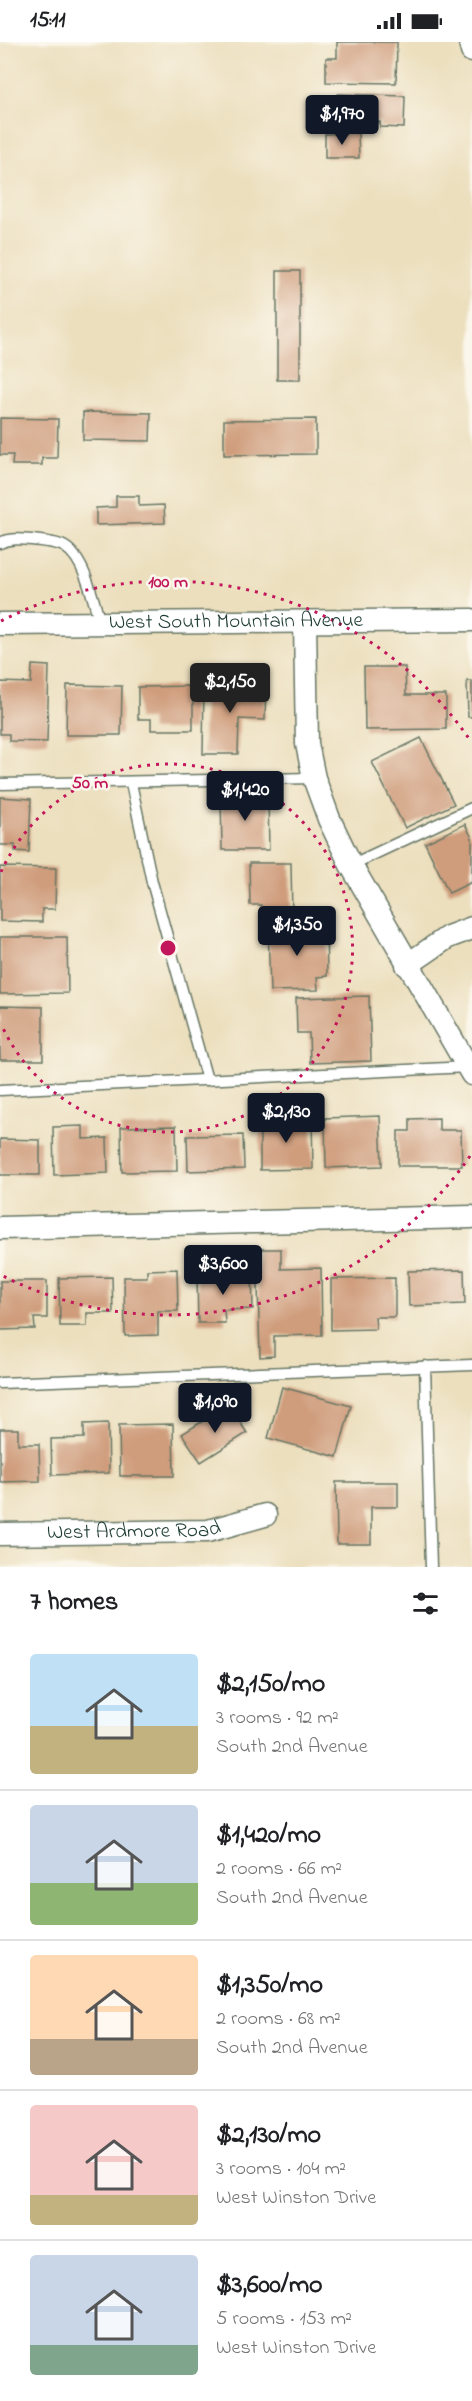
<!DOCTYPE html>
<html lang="en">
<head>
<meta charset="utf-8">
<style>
	body { margin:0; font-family:"Indie Flower",sans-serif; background:#f6f6f6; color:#202124; height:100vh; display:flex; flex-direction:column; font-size:22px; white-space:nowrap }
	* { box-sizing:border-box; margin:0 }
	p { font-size:20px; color:#757577 }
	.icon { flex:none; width:33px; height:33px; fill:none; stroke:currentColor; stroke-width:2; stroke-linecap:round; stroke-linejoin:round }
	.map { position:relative; height:1525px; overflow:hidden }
	.details { display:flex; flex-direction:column; background:#fff; flex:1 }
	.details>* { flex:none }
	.price { position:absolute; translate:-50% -51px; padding:0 14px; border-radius:6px; background:#111827; color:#fff; font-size:20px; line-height:39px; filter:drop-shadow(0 2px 3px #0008) }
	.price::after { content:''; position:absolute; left:50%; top:36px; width:18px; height:14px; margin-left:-9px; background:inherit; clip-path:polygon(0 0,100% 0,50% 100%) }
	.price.current { background:#222; color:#fff }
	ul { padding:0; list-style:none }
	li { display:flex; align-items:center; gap:18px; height:150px; padding:0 30px }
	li+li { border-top:2px solid #e0e0e0 }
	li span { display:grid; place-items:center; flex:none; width:168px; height:120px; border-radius:6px; color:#555 }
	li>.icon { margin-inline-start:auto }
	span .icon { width:72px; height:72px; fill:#fffc; stroke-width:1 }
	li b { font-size:26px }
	h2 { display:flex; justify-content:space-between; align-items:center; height:72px; padding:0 30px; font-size:26px }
	.status { display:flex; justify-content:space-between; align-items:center; height:42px; padding:0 30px; background:#fff; direction:ltr }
	.status svg { height:16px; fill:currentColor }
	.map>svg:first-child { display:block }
	.building { fill:#cf9c7c }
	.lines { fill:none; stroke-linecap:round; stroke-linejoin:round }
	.lane-casing { stroke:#677664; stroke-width:13 }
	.street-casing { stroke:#677664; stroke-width:25 }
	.lane { stroke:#fff; stroke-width:10 }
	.street { stroke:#fff; stroke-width:22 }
	.ring { fill:none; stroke:#c2185b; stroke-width:3; stroke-dasharray:3 6 }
	.labels { text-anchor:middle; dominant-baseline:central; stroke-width:5; stroke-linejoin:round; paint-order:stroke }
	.street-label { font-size:21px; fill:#1f3d34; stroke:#fbf7ec }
	.centre { fill:#c2185b; stroke:#fbf7ec; stroke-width:3 }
	.ring-label { font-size:18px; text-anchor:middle; font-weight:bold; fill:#c2185b; stroke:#fbf7ec; stroke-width:5; stroke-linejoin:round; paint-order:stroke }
</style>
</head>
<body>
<div class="status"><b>15:11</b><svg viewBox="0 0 49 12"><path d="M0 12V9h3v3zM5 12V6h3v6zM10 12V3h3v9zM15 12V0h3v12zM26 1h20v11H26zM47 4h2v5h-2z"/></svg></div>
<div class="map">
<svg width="472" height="1525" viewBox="0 0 472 1525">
	<rect width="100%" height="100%" fill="#fbf7ec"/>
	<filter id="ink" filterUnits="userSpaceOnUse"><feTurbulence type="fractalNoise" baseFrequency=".0167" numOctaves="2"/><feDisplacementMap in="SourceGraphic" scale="12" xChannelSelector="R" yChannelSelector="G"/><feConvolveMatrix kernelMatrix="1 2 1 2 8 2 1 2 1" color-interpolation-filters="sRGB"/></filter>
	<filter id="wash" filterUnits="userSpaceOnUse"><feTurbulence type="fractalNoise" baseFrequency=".008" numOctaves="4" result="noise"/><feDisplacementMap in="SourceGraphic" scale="24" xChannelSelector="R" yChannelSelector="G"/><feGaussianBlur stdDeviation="1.35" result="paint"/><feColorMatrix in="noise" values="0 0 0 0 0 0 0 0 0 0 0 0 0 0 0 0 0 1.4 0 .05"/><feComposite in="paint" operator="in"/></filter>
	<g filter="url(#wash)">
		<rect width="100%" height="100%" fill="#ecdfbe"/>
		<g id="blocks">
			<!-- building -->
			<g class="building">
				<polygon points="337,0 397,0 396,41 326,40 326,16 337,16"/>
				<polygon points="338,52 405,54 404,86 380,85 380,80 338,79"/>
				<polygon points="358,91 359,116 325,116 325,92"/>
				<rect x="277" y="229" width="23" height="109"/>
				<polygon points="83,370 151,371 150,399 83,398"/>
				<polygon points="0,376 58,377 57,416 42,416 42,423 12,423 13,413 0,413"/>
				<polygon points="316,377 316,412 224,413 224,378"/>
				<polygon points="116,454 139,454 139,464 164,463 165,481 96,483 96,466 116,465"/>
				<polygon points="32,623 49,624 47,700 9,699 9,692 0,692 0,640 31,641"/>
				<polygon points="364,625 405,625 406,653 446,653 446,687 365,688"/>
				<polygon points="467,639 472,639 472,675 468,675"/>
				<polygon points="204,642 266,643 265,678 239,677 238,712 203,712"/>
				<polygon points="67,643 122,644 121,693 66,693"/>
				<polygon points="193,644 193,688 151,688 151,677 138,677 138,645"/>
				<polygon points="421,696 454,762 405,786 372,720"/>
				<polygon points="221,753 268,753 269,808 222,808"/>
				<polygon points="0,755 31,757 29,810 15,809 15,803 0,803"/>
				<polygon points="465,782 472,796 472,840 449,851 425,801"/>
				<polygon points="249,821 291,821 292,874 262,875 261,863 250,863"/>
				<polygon points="0,825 56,826 55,867 42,867 42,880 0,879"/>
				<polygon points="326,883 327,934 317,935 318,948 270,949 268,885"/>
				<polygon points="0,895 67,895 68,951 0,952"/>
				<polygon points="369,954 371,1019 310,1021 309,991 297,991 296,956"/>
				<polygon points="0,964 43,965 43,1018 0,1018"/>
				<polygon points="380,1074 382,1124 326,1126 325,1076"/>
				<polygon points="312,1076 313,1127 260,1128 260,1077"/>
				<polygon points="439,1076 439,1088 461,1088 462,1124 398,1124 398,1089 410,1089 410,1077"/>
				<polygon points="83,1084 83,1097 107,1096 108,1131 54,1133 53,1085"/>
				<polygon points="176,1084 177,1129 122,1130 121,1085"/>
				<polygon points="243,1093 244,1127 188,1129 187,1094"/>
				<polygon points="0,1097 40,1098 40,1133 0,1133"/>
				<polygon points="257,1207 281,1207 281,1227 321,1226 322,1293 274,1294 274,1314 260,1315"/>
				<polygon points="177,1227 178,1269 158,1269 158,1293 125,1294 124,1235 147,1235 147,1228"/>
				<polygon points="464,1228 465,1262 409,1264 408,1229"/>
				<polygon points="252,1232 253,1267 224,1268 225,1281 198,1281 197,1233"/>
				<polygon points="112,1235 113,1271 87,1271 87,1284 60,1284 59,1236"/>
				<polygon points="395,1236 395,1275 375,1275 376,1287 331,1288 331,1237"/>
				<polygon points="0,1239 47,1239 47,1276 34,1276 35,1287 0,1288"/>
				<polygon points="282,1345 351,1364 337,1415 268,1396"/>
				<polygon points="229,1363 247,1391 201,1420 182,1392"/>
				<polygon points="108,1381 109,1431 52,1433 51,1397 84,1396 84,1382"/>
				<polygon points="173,1382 174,1434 120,1434 119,1383"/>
				<polygon points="0,1387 18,1387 18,1402 39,1402 40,1439 0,1440"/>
				<polygon points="336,1440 398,1440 398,1465 371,1465 371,1502 337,1502"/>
			</g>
		</g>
	</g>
	<g filter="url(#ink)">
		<use href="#blocks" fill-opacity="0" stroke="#677664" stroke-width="1.5"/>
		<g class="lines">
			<defs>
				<g id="lane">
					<path d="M0,501C10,496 21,497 32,498C41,499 58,500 65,505C85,517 94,561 100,581"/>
					<polyline points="131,741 152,840 207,1038"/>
					<polyline points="0,742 314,736"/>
					<polyline points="351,823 472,766"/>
					<polyline points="0,1048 468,1025"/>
					<polyline points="425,1324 431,1525"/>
					<polyline points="0,1341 472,1323"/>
				</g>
				<g id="street">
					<polyline points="470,0 472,9"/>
					<polyline points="305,580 307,702 314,736 329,777 351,823 472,1032"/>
					<path id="s1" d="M0,582L472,578"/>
					<polyline points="407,923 448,895 472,886"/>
					<polyline points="0,1186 472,1175"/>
					<path id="s2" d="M0,1492L208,1489L265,1473"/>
				</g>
			</defs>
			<!-- lane casing -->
			<use href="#lane" class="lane-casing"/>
			<!-- street casing -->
			<use href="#street" class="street-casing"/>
			<!-- lane -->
			<use href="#lane" class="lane"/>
			<!-- street -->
			<use href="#street" class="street"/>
		</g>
	</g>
	<!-- distance rings -->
	<g class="ring">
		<path d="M1 830A184 184 0 1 1 1 982"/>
		<path d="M470 1114A367 367 0 0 1 1 1233M1 579A367 367 0 0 1 470 698"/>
	</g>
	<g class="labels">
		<!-- street labels -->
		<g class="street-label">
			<text stroke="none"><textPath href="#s1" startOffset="236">West South Mountain Avenue</textPath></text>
			<text stroke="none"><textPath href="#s2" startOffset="134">West Ardmore Road</textPath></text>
		</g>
	</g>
	<circle cx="168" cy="906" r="9" class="centre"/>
	<g class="ring-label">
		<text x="168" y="545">100 m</text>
		<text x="90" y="746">50 m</text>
	</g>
</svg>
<b class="price" style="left:342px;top:104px">$1,970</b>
<b class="price current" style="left:230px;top:672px">$2,150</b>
<b class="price" style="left:245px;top:780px">$1,420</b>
<b class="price" style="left:297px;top:915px">$1,350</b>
<b class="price" style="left:286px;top:1102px">$2,130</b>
<b class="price" style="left:223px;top:1254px">$3,600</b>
<b class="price" style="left:215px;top:1392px">$1,090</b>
</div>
<section class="details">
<h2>7 homes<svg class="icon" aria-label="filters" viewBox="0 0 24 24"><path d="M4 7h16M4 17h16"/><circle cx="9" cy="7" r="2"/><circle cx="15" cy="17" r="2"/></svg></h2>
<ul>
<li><span style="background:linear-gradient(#bfe0f5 60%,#c2b280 0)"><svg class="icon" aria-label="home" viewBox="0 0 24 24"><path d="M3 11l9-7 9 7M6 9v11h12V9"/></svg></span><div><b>$2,150/mo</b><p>3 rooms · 92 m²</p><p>South 2nd Avenue</p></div></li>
<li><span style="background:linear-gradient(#c9d6e8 65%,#8fb573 0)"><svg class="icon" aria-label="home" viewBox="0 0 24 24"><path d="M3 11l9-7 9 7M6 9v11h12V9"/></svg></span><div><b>$1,420/mo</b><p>2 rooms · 66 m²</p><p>South 2nd Avenue</p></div></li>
<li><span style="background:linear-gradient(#ffd9b3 70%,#b9a48a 0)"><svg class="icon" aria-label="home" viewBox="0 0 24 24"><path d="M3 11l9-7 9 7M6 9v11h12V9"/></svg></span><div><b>$1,350/mo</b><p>2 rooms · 68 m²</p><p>South 2nd Avenue</p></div></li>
<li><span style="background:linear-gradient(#f6c9c9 75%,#c2b280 0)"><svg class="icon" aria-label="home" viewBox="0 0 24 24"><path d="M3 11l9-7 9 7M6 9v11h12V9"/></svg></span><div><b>$2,130/mo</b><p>3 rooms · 104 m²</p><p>West Winston Drive</p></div></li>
<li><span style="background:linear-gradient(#c9d6e8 75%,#7fa58c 0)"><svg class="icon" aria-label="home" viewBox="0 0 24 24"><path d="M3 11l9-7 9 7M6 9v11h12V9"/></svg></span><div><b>$3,600/mo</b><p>5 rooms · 153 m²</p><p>West Winston Drive</p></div></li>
</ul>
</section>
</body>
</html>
